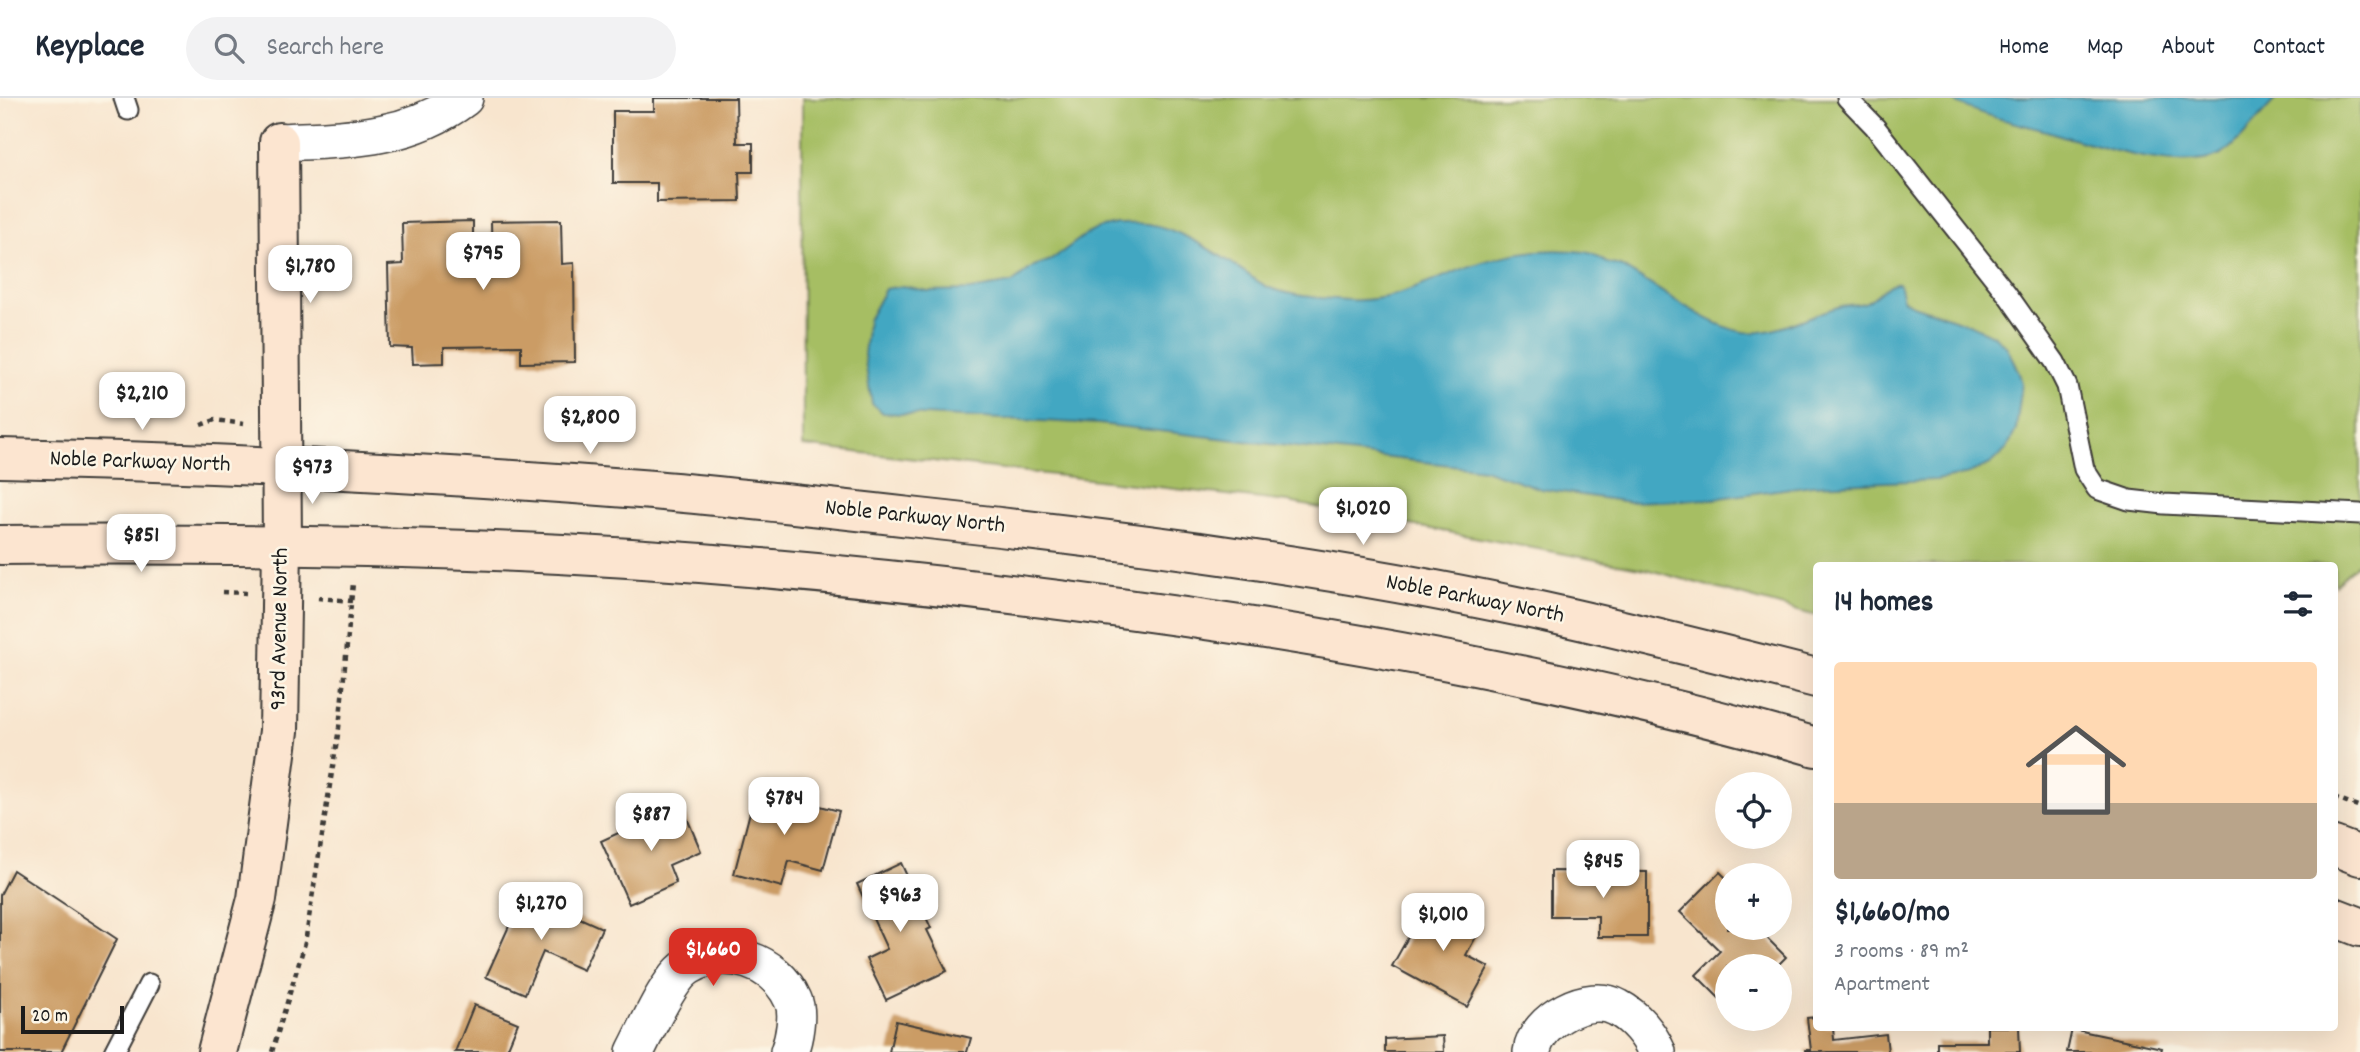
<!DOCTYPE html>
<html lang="en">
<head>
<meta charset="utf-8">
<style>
	body { margin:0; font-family:Dekko,sans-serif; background:#f2f2f3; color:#1f2937; height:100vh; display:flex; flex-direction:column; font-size:26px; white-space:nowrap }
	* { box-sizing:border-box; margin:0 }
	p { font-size:23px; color:#747a83 }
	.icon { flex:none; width:38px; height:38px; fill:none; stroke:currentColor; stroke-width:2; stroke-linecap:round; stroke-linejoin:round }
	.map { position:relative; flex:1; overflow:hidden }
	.panel { position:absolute; left:1813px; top:464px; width:525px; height:469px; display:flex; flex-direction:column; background:#fff; border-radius:7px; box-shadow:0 7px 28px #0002 }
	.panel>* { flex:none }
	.buttons { position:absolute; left:1715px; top:674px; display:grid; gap:14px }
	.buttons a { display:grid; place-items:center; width:77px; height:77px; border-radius:50%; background:#fff; box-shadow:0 7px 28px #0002; font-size:35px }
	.scale { position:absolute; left:21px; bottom:18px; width:103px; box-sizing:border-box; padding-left:7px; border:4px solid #1c1c1c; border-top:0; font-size:19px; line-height:24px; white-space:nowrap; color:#1c1c1c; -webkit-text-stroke:5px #fcf5e5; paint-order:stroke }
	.price { position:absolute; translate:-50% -60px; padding:0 16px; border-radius:14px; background:#fff; color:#222; font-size:23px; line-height:46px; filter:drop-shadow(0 2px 4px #0008) }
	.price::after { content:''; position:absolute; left:50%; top:42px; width:21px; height:16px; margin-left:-10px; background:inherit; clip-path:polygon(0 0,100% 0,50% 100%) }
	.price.current { background:#d93025; color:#fff }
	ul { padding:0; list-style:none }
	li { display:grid; align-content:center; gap:14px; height:371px; padding:0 21px }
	li span { display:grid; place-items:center; height:217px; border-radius:7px; color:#555 }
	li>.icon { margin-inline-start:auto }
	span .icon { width:126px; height:126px; fill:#fffc; stroke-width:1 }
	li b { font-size:30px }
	h2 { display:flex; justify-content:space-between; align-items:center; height:84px; padding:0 21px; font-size:30px }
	header { display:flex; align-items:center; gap:42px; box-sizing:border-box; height:98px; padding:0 35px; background:#fff; border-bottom:2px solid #e0e1e3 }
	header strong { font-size:33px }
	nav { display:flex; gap:38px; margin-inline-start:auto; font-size:24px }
	.search { width:490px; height:63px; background:#f2f2f3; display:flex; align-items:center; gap:18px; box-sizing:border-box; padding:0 24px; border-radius:38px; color:#747a83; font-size:26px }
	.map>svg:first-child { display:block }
	.green { fill:#a6be64; stroke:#616d40; stroke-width:2 }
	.water { fill:#42a7c2; stroke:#2f626f; stroke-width:2 }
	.building { fill:#cb9c65 }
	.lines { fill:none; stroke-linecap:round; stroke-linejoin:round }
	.lane-casing { stroke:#3d3a37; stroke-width:23 }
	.street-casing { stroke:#3d3a37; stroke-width:40 }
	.secondary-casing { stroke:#3d3a37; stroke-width:42 }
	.path { stroke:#3d3a37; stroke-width:4.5; stroke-dasharray:5 5; stroke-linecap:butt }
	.lane { stroke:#fff; stroke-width:19 }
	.street { stroke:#fff; stroke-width:37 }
	.secondary { stroke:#fce5d0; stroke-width:38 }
	.labels { text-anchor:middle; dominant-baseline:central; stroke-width:5; stroke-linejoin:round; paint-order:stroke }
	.street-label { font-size:23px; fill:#1c1c1c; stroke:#fcf5e5 }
</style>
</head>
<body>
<header>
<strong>Keyplace</strong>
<div class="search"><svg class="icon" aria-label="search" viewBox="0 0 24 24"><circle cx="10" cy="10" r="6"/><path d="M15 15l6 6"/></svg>Search here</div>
<nav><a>Home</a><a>Map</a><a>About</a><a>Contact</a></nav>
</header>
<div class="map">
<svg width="2360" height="954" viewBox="0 0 2360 954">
	<rect width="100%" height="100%" fill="#fcf5e5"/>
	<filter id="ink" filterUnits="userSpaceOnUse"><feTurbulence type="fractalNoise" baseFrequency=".0143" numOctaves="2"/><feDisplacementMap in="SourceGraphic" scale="14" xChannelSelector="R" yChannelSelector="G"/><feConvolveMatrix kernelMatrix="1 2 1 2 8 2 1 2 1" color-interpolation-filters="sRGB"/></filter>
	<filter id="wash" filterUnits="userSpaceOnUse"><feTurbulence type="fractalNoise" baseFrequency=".00686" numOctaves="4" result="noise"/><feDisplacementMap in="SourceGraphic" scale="28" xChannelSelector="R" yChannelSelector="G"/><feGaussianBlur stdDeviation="1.57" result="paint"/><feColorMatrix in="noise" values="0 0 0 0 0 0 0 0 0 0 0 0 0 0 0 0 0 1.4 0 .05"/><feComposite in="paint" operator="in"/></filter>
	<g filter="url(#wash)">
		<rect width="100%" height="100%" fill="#f8e5ce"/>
		<!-- green -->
		<polygon class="green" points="802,0 2360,0 2360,463 2335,487 2334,467 1816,467 1816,518 1650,472 1288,404 803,348"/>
		<!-- water -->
		<g class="water">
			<path d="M1948,0H2277C2262,14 2237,49 2221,57C2177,77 2087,45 2043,32C2010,23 1978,18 1948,0Z"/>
			<path d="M1116,126C1127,126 1138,125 1148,126C1176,130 1206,149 1230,164C1243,172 1256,184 1270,190C1294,199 1323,200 1349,202C1386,204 1416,190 1450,176C1495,157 1536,148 1585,154L1593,156L1607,165L1620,168C1653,186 1709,229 1744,234C1778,238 1810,215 1842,208C1849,206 1857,207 1864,205C1878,200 1888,182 1899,185L1903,201L1913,207L1969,226L1993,237L2007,249L2019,275L2022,285L2016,332L2006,352L1991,366L1964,377L1936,382L1812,387L1713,401L1629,404L1541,391L1484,371L1099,326L883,315L872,306L864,257L868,222L885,191L903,188L928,193L970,192L1012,185L1034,168L1051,162L1085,137L1099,130Z"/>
		</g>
		<g id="blocks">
			<!-- building -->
			<g class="building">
				<polygon points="654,0 736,0 737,45 753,45 753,74 739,74 740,103 657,104 657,85 613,85 613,13 654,13"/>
				<polygon points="561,122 562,166 574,165 575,264 521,265 521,248 444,249 444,265 413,266 412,250 390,249 388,167 403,166 402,125 473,123 473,165 492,165 491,123"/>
				<polygon points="756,691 839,713 823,772 789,763 782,789 734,776"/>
				<polygon points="681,706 701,753 669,767 676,785 629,806 601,743"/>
				<polygon points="901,765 931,830 927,832 947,873 886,902 866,861 887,851 857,786"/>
				<polygon points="13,772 117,841 61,954 0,954 0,797"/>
				<polygon points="1551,773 1647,774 1647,839 1598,839 1598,818 1551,818"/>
				<polygon points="1720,774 1727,781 1727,830 1776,830 1766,839 1786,859 1777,868 1727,868 1727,908 1696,877 1720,853 1680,814"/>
				<polygon points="524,795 602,830 583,872 543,854 525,896 486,879"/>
				<polygon points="1430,800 1482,828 1466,857 1489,869 1467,909 1392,868"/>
				<polygon points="474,907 518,925 506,954 455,954"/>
				<polygon points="1816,919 1816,929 1833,929 1834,942 1886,936 1888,954 1805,954 1805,952 1811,952 1807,920"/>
				<polygon points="896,923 971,940 967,954 889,954"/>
				<polygon points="1987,929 2019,929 2020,954 1937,954 1937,944 1987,944"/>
				<polygon points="2072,931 2162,950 2161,954 2067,954"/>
				<polygon points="1443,938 1444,954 1385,954 1385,941"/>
			</g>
		</g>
	</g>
	<g filter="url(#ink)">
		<use href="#blocks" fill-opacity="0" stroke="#3d3a37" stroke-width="2"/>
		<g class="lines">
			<defs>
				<g id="lane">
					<polyline points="124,0 128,12"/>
					<polyline points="1847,0 1875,29 2007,196 2055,264 2067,288 2084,371 2097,391 2129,402 2164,406 2360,416"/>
					<polyline points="114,954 149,886"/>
				</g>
				<g id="street">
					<path d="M279,44C346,41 408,42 464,0"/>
					<path d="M635,954C647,932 668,880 689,868C726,846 776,863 793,902C799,915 794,941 789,954"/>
					<path d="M1532,954C1536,922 1589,893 1618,910C1635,919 1649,936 1657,954"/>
				</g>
				<g id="secondary">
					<path d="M0,360C218,364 436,375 653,392C742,400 831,410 919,420C1121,442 1322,467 1521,509C1620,530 1718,555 1816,580"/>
					<path d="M0,447C157,446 313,446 470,452C727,461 985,489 1240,527C1434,557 1628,595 1816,649"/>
					<polyline points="2334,748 2360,758"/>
					<polyline points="2334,819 2360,829"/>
					<polyline points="217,954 257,801 279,633 282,446 279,44"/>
				</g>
			</defs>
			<!-- lane casing -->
			<use href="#lane" class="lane-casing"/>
			<!-- street casing -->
			<use href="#street" class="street-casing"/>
			<!-- secondary casing -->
			<use href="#secondary" class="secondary-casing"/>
			<!-- path -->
			<g class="path">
				<polyline points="201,327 215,322 244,326"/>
				<polyline points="222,494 246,495"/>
				<polyline points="318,500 352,503"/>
				<polyline points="2334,699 2360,709"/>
				<polyline points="272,954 305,845 339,630 353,485"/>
			</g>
			<!-- lane -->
			<use href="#lane" class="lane"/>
			<!-- street -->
			<use href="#street" class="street"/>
			<!-- secondary -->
			<use href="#secondary" class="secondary"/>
		</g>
	</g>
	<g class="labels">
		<!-- street labels -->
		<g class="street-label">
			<text transform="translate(140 365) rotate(2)">Noble Parkway North</text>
			<text transform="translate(915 420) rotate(6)">Noble Parkway North</text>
			<text transform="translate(1475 502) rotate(11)">Noble Parkway North</text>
			<text transform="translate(281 531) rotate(-89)">93rd Avenue North</text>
		</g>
	</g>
</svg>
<div class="buttons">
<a><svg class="icon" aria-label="locate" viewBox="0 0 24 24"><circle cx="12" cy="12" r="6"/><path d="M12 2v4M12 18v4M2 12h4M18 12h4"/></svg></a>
<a>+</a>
<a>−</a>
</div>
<div class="scale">20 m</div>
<b class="price" style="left:483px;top:194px">$795</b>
<b class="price" style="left:310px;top:207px">$1,780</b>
<b class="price" style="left:142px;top:334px">$2,210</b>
<b class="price" style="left:590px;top:358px">$2,800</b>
<b class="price" style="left:312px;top:408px">$973</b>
<b class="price" style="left:1363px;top:449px">$1,020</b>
<b class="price" style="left:141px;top:476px">$851</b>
<b class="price" style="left:784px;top:739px">$784</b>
<b class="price" style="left:651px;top:755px">$887</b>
<b class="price" style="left:1603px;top:802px">$845</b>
<b class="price" style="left:900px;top:836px">$963</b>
<b class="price" style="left:541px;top:844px">$1,270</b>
<b class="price" style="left:1443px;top:855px">$1,010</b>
<b class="price current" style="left:713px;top:890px">$1,660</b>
<section class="panel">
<h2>14 homes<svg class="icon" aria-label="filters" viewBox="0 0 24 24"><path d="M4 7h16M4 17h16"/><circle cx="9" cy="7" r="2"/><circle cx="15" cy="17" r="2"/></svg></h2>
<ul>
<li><span style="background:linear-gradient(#ffd9b3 65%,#b9a48a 0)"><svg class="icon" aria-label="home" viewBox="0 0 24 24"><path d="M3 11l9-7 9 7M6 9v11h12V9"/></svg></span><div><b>$1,660/mo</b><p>3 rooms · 89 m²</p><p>Apartment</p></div></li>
</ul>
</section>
</div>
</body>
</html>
